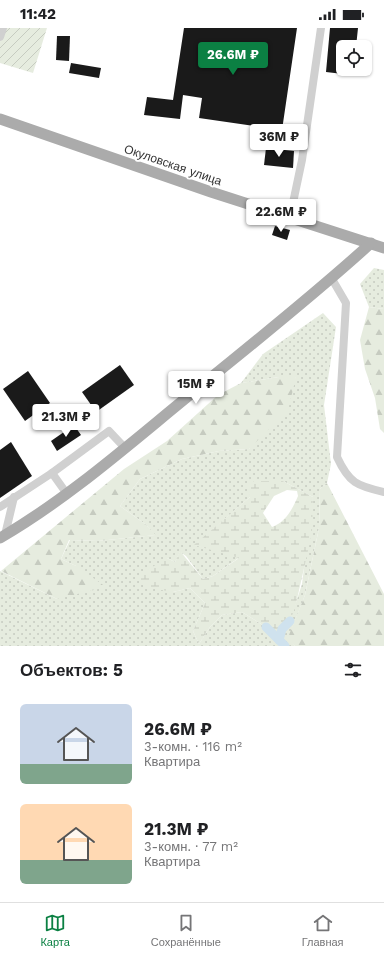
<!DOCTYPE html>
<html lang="ru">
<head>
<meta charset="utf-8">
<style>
	body { margin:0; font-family:"Work Sans",sans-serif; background:#f2f2f2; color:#202124; height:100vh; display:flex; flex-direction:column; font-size:15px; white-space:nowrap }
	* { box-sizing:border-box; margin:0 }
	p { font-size:13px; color:#757577 }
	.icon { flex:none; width:22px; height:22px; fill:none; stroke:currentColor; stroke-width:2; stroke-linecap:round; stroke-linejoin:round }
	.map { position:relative; height:618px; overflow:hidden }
	.details { display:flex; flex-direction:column; background:#fff; flex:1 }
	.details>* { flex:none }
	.fabs { position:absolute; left:336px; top:12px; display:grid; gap:8px }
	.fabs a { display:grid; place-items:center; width:36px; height:36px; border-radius:6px; background:#fff; box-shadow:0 1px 3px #0004; font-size:20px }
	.price { position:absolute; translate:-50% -34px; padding:0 9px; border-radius:4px; background:#fff; color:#222; font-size:13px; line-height:26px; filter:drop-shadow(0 1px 2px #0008) }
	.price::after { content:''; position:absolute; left:50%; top:24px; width:12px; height:9px; margin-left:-6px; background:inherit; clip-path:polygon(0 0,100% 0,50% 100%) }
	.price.current { background:#0b8043; color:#fff }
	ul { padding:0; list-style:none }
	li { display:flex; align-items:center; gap:12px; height:100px; padding:0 20px }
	li span { display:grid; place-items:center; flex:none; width:112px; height:80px; border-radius:6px; color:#555 }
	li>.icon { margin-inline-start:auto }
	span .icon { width:48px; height:48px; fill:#fffc; stroke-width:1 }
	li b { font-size:17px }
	h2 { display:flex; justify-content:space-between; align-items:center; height:48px; padding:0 20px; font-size:17px }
	.status { display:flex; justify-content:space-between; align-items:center; height:28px; padding:0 20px; background:#fff; direction:ltr }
	.status svg { height:11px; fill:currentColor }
	.tabs { display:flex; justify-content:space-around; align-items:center; height:56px; border-top:1px solid #e0e0e0; background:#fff; font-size:11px; color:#757577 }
	.tabs a { display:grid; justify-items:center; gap:2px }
	.tabs .current { color:#0b8043 }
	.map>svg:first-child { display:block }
	.grass { fill:url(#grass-dots); fill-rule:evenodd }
	.forest { fill:url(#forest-firs) }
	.wetland { fill:url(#wetland-marsh); fill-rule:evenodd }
	.garden { fill:url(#garden-furrows) }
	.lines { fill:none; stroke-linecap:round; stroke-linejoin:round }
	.canal { stroke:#cfe2ee; stroke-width:9 }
	.building { fill:#1a1a1a }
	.minor { stroke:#d0d0d0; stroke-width:8 }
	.major { stroke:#ababab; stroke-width:11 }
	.labels { text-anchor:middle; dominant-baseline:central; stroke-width:4; stroke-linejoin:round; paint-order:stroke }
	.street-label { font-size:12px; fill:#333; stroke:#fff }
</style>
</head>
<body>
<div class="status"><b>11:42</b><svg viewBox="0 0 49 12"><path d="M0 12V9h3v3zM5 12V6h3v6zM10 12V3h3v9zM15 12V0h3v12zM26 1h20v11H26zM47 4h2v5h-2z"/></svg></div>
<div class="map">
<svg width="384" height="618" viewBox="0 0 384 618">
	<defs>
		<pattern id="grass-dots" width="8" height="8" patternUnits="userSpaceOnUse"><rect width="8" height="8" fill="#e6ecdf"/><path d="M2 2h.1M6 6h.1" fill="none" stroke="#c6cbc0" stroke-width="1.8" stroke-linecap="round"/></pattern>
		<pattern id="forest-firs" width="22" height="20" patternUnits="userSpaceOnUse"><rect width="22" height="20" fill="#e6ecdf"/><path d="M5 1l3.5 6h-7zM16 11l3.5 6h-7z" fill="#c6cbc0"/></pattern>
		<pattern id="wetland-marsh" width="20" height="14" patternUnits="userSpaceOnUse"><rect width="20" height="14" fill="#e6ecdf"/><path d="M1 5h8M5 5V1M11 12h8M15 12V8" fill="none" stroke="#c6cbc0"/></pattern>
		<pattern id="garden-furrows" width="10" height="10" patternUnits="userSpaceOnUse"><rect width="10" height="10" fill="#e6ecdf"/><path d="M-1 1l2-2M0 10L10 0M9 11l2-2" fill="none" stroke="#c6cbc0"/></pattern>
	</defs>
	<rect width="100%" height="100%" fill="#fff"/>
	<!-- grass -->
	<g class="grass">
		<polygon points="374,240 384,242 384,281 369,279 360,256"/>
		<path d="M323,285L336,299L324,377L331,436L327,455L320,461L319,500L305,567L288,611L295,618H0V543L57,571L76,538L61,531L70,512L98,513L155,507L145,496L120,478L140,451L182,431L219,423L249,421L296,349H279L241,355L263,326ZM283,453L313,469L302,556L290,593L266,599L242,584L222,587L210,599L199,616L193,603L205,575L190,560L173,564L167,530L175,534L180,524L186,528L203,551L213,548L240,529L195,517L250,469Z"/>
	</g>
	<!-- forest -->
	<g class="forest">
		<polygon points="369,279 384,281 384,405 380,401 375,370 365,341 360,312"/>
		<polygon points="279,349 296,349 288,382 249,421 219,423 182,431 140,451 120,478 145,496 156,507 98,513 69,512 61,531 76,538 106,559 57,571 1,543 124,441 167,413 218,367 241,355"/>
		<polygon points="327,455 384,566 384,618 295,618 287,612 305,567 319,500 320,461"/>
	</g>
	<!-- wetland -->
	<path class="wetland" d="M254,453H283L313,469L312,505L295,580L290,593L277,603L266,599L242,584L222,587L210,599L199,616L193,603L205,575L190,560L173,564L144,559L139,547L167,530L175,534L180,523L203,551L213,548L239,530L194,517L250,469L246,458ZM287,462L297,463L298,468C293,480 286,494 272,499L263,485L274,468Z"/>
	<!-- garden -->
	<polygon class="garden" points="0,0 47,0 33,45 0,35"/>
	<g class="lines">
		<!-- canal -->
		<g class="canal">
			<polyline points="266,599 279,612"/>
			<polyline points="285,618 279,612 282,601 290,593"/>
		</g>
	</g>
	<!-- building -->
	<g class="building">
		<polygon points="184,0 297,0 282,102 199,90 202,70 183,67 180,91 144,87 147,69 173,72"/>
		<polygon points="330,0 358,0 356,19 343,19 343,46 326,44"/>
		<polygon points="57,8 70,8 69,33 56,32"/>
		<polygon points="71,35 101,40 99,50 69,45"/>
		<polygon points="266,120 294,123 293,140 264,137"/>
		<polygon points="275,198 290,202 287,212 272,207"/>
		<polygon points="120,337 134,357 96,384 82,364"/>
		<polygon points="28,343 50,375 25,393 3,361"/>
		<polygon points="74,397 81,407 57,423 51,413"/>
		<polygon points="11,414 32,448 0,470 0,422"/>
	</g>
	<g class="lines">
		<!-- minor -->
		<g class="minor">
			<polyline points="0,9 3,0"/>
			<polyline points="290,189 302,132 321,0"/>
			<path d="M332,251L346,275L337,429C349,455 357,458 384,464"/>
			<polyline points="67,466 52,445 109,403 125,420"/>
			<polyline points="0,479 52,445"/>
			<polyline points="5,507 14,469"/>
		</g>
		<!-- major -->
		<g class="major">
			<polyline points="0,91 211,164 384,220"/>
			<path d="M0,510C67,471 126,419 186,370C248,319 312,269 371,215"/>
		</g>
	</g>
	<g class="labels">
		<!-- street labels -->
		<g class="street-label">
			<text transform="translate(173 137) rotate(19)">Окуловская улица</text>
		</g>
	</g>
</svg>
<div class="fabs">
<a><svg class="icon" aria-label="locate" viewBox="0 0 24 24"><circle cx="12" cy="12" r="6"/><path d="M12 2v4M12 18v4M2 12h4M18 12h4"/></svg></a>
</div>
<b class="price current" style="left:233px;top:48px">26.6M ₽</b>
<b class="price" style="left:279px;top:130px">36M ₽</b>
<b class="price" style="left:281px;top:205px">22.6M ₽</b>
<b class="price" style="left:196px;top:377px">15M ₽</b>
<b class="price" style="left:66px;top:410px">21.3M ₽</b>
</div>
<section class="details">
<h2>Объектов: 5<svg class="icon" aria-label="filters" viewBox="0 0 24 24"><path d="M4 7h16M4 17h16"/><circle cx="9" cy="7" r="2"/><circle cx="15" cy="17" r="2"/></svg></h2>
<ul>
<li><span style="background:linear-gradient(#c9d6e8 75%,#7fa58c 0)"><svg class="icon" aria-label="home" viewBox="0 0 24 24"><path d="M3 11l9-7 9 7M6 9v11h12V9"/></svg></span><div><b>26.6M ₽</b><p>3-комн. · 116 m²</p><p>Квартира</p></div></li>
<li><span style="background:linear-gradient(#ffd9b3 70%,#7fa58c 0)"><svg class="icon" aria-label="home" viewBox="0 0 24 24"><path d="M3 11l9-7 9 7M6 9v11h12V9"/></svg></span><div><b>21.3M ₽</b><p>3-комн. · 77 m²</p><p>Квартира</p></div></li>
</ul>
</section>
<nav class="tabs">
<a class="current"><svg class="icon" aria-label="map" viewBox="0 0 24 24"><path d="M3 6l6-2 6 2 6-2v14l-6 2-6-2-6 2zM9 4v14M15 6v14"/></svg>Карта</a>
<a><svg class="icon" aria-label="saved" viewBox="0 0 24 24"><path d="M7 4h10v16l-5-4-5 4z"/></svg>Сохранённые</a>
<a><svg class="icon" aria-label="home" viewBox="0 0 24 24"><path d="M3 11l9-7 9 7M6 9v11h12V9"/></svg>Главная</a>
</nav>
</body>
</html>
